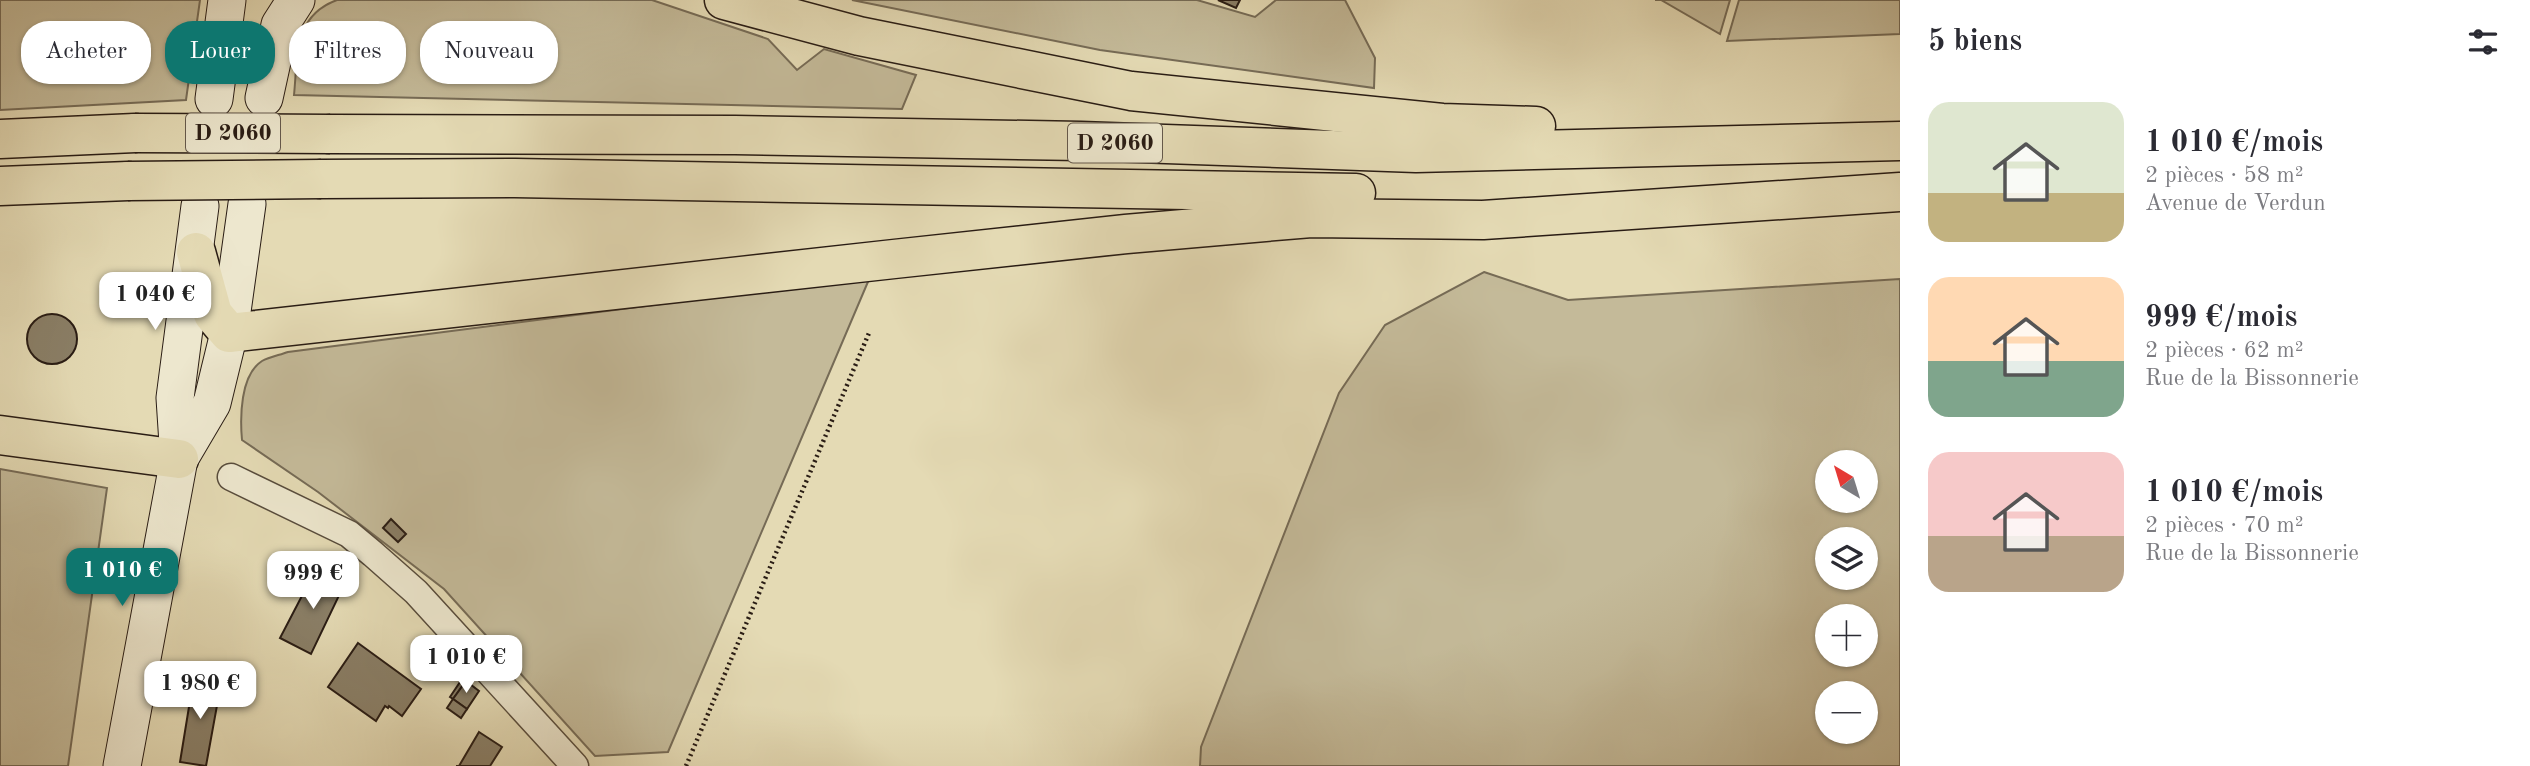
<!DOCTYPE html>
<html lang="fr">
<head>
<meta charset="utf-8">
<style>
	body { margin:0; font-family:"Old Standard TT",serif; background:#f7f7f7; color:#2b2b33; height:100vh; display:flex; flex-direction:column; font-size:26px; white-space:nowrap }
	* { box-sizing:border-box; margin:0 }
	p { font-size:23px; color:#7c7c81 }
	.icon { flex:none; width:38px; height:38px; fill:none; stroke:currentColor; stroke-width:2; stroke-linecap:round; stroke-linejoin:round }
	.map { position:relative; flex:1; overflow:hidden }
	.side { display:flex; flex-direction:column; background:#fff; width:630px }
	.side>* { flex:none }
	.banner { position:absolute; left:21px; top:21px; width:665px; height:63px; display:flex; gap:14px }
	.needle { width:46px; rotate:322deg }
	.tools { position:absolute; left:1815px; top:450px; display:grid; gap:14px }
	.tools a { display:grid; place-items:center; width:63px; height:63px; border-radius:50%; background:#fff; box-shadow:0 2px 5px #0004; font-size:35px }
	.price { position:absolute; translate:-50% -60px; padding:0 16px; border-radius:14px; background:#fff; color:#222; font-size:23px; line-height:46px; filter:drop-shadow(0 2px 4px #0008) }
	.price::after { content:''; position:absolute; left:50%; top:42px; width:21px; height:16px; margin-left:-10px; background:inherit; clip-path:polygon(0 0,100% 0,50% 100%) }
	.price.selected { background:#0f766e; color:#fff }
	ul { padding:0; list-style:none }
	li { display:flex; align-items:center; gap:21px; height:175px; padding:0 28px }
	li span { display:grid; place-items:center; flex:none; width:196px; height:140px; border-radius:21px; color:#555 }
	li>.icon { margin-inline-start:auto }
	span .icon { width:84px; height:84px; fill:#fffc; stroke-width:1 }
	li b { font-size:30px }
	h2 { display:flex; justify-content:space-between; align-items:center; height:84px; padding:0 28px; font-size:30px }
	.pill { padding:0 24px; border-radius:28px; background:#fff; box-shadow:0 2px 5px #0004; font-size:24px; line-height:63px }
	.pill.selected { background:#0f766e; color:#fff }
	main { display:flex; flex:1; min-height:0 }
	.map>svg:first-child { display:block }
	.green { fill:#c4ba99; stroke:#766b56; stroke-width:2; fill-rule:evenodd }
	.building { fill:#8a7f67; stroke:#291c14; stroke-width:2 }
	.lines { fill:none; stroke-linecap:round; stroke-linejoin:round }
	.minor-casing { stroke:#584c3c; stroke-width:29 }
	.secondary-casing { stroke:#291c14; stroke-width:39 }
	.trunk-casing { stroke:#291c14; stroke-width:41 }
	.path { stroke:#291c14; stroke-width:4.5; stroke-dasharray:2 3.5; stroke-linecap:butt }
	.minor { stroke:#ede7ce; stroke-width:26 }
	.secondary { stroke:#ede7ce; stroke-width:37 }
	.trunk { stroke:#e4dab4; stroke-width:38 }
	.trunk-bridge-casing { stroke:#291c14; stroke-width:41; stroke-linecap:butt }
	.trunk-bridge { stroke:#e4dab4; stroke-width:38 }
	.labels { text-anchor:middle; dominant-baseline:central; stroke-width:6; stroke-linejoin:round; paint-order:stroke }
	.shield { fill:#ede7ce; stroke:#64594c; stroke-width:2 }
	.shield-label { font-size:23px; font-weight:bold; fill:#291c14 }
</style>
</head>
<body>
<main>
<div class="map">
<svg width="1900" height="766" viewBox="0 0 1900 766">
	<rect width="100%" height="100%" fill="#e4dab4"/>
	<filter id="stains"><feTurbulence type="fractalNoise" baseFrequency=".00286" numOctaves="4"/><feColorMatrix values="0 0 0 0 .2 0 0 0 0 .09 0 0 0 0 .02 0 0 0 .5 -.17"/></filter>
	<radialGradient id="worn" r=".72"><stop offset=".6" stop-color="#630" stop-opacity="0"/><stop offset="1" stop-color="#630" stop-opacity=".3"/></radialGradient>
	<!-- green -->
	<g class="green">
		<polygon points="0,0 200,0 186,100 0,110"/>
		<path d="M337,0H652L768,39L797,70L824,49L916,75L902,109L294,95C298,56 293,16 337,0Z"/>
		<polygon points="852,0 1197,0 1255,17 1276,0 1345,0 1375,58 1374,88 1100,50"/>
		<polygon points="1655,0 1730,0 1720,34 1661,0"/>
		<polygon points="1739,0 1900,0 1900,34 1727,41"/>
		<path d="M1484,272L1568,300L1900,279V766H1200L1201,747L1339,393L1385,325ZM1827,462H1866V500H1827ZM1827,539H1866V578H1827ZM1866,616V654H1827V616ZM1866,693V732H1827V693Z"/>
		<path d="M870,277L668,752L595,756L444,589L318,492L242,440C240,418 240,375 262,361C269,357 280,355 288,352Z"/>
		<polygon points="0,469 107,488 68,766 0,766"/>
	</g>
	<!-- building -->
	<g class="building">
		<polygon points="1218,0 1240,0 1236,8"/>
		<circle cx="52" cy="339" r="25"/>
		<polygon points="391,519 406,534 398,542 383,528"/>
		<polygon points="317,567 345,583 311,654 280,638"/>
		<polygon points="358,643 421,689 402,716 389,706 388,708 385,706 376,721 328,687"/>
		<polygon points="195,670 220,689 206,766 180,762"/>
		<polygon points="462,679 466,681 453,699 450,697"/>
		<polygon points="466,681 479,691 467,709 453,699"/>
		<polygon points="453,699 467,709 461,718 447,708"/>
		<polygon points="479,732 502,747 490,766 456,766 459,766"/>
	</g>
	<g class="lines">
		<defs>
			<polyline id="minor" points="231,477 349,534 373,554 416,592 575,766"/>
			<g id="secondary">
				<polyline points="264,98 280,25 296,0"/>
				<polyline points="214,99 227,0"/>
				<polyline points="179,459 212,403 229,333 247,204"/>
				<polyline points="122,766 179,459 175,398 200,206"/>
			</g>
			<g id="trunk">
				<polyline points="724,0 859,36 1131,91 1442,123 1536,126"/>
				<polyline points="330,134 735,135 1081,141 1416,153 1900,141"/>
				<polyline points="0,139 135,133"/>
				<polyline points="321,179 515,178 1356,193"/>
				<polyline points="0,186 128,181"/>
				<polyline points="196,252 213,314 229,333 894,259 1126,234 1311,218 1483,220 1900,192"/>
				<polyline points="0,435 179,459"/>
			</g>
		</defs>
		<!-- minor casing -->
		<use href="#minor" class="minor-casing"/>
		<!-- secondary casing -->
		<use href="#secondary" class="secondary-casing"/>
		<!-- trunk casing -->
		<use href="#trunk" class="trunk-casing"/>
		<!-- path -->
		<polyline class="path" points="686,766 869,333"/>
		<!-- minor -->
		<use href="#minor" class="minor"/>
		<!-- secondary -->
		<use href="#secondary" class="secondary"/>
		<!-- trunk -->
		<use href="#trunk" class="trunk"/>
		<defs>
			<g id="trunk-bridge">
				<polyline points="135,133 330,134"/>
				<polyline points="128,181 321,179"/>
			</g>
		</defs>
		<!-- trunk-bridge casing -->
		<use href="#trunk-bridge" class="trunk-bridge-casing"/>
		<!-- trunk-bridge -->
		<use href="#trunk-bridge" class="trunk-bridge"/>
	</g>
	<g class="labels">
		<!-- shield labels -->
		<g class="shield">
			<rect x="186" y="113.5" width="94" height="39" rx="5"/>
			<rect x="1068" y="123.5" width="94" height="39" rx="5"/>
		</g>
		<g class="shield-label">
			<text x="233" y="133">D 2060</text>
			<text x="1115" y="143">D 2060</text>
		</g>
	</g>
	<rect width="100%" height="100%" filter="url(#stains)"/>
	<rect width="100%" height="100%" fill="url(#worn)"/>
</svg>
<div class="tools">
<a><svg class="needle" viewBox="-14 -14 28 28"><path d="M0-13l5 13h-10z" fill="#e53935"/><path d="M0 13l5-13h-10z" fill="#7c7c81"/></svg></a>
<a><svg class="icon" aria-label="layers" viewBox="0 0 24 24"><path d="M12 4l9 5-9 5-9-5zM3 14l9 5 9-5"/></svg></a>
<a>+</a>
<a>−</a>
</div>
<b class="price" style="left:155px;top:332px">1 040 €</b>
<b class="price selected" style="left:122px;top:608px">1 010 €</b>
<b class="price" style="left:313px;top:611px">999 €</b>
<b class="price" style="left:466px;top:695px">1 010 €</b>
<b class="price" style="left:200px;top:721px">1 980 €</b>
<div class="banner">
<a class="pill">Acheter</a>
<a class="pill selected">Louer</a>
<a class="pill">Filtres</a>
<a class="pill">Nouveau</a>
</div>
</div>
<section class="side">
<h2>5 biens<svg class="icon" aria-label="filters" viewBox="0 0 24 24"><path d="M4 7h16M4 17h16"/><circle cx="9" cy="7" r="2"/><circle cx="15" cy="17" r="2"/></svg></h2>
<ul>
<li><span style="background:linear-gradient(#dfe7d0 65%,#c2b280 0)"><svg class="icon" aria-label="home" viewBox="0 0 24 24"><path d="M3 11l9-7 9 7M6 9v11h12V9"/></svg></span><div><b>1 010 €/mois</b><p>2 pièces · 58 m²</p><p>Avenue de Verdun</p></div></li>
<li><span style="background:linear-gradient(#ffd9b3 60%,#7fa58c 0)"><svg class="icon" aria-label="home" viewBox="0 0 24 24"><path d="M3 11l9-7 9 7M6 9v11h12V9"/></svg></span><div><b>999 €/mois</b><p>2 pièces · 62 m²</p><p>Rue de la Bissonnerie</p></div></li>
<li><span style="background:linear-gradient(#f6c9c9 60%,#b9a48a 0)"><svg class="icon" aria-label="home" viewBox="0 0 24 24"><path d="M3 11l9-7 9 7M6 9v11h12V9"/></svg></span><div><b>1 010 €/mois</b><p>2 pièces · 70 m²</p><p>Rue de la Bissonnerie</p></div></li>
</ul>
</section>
</main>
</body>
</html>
